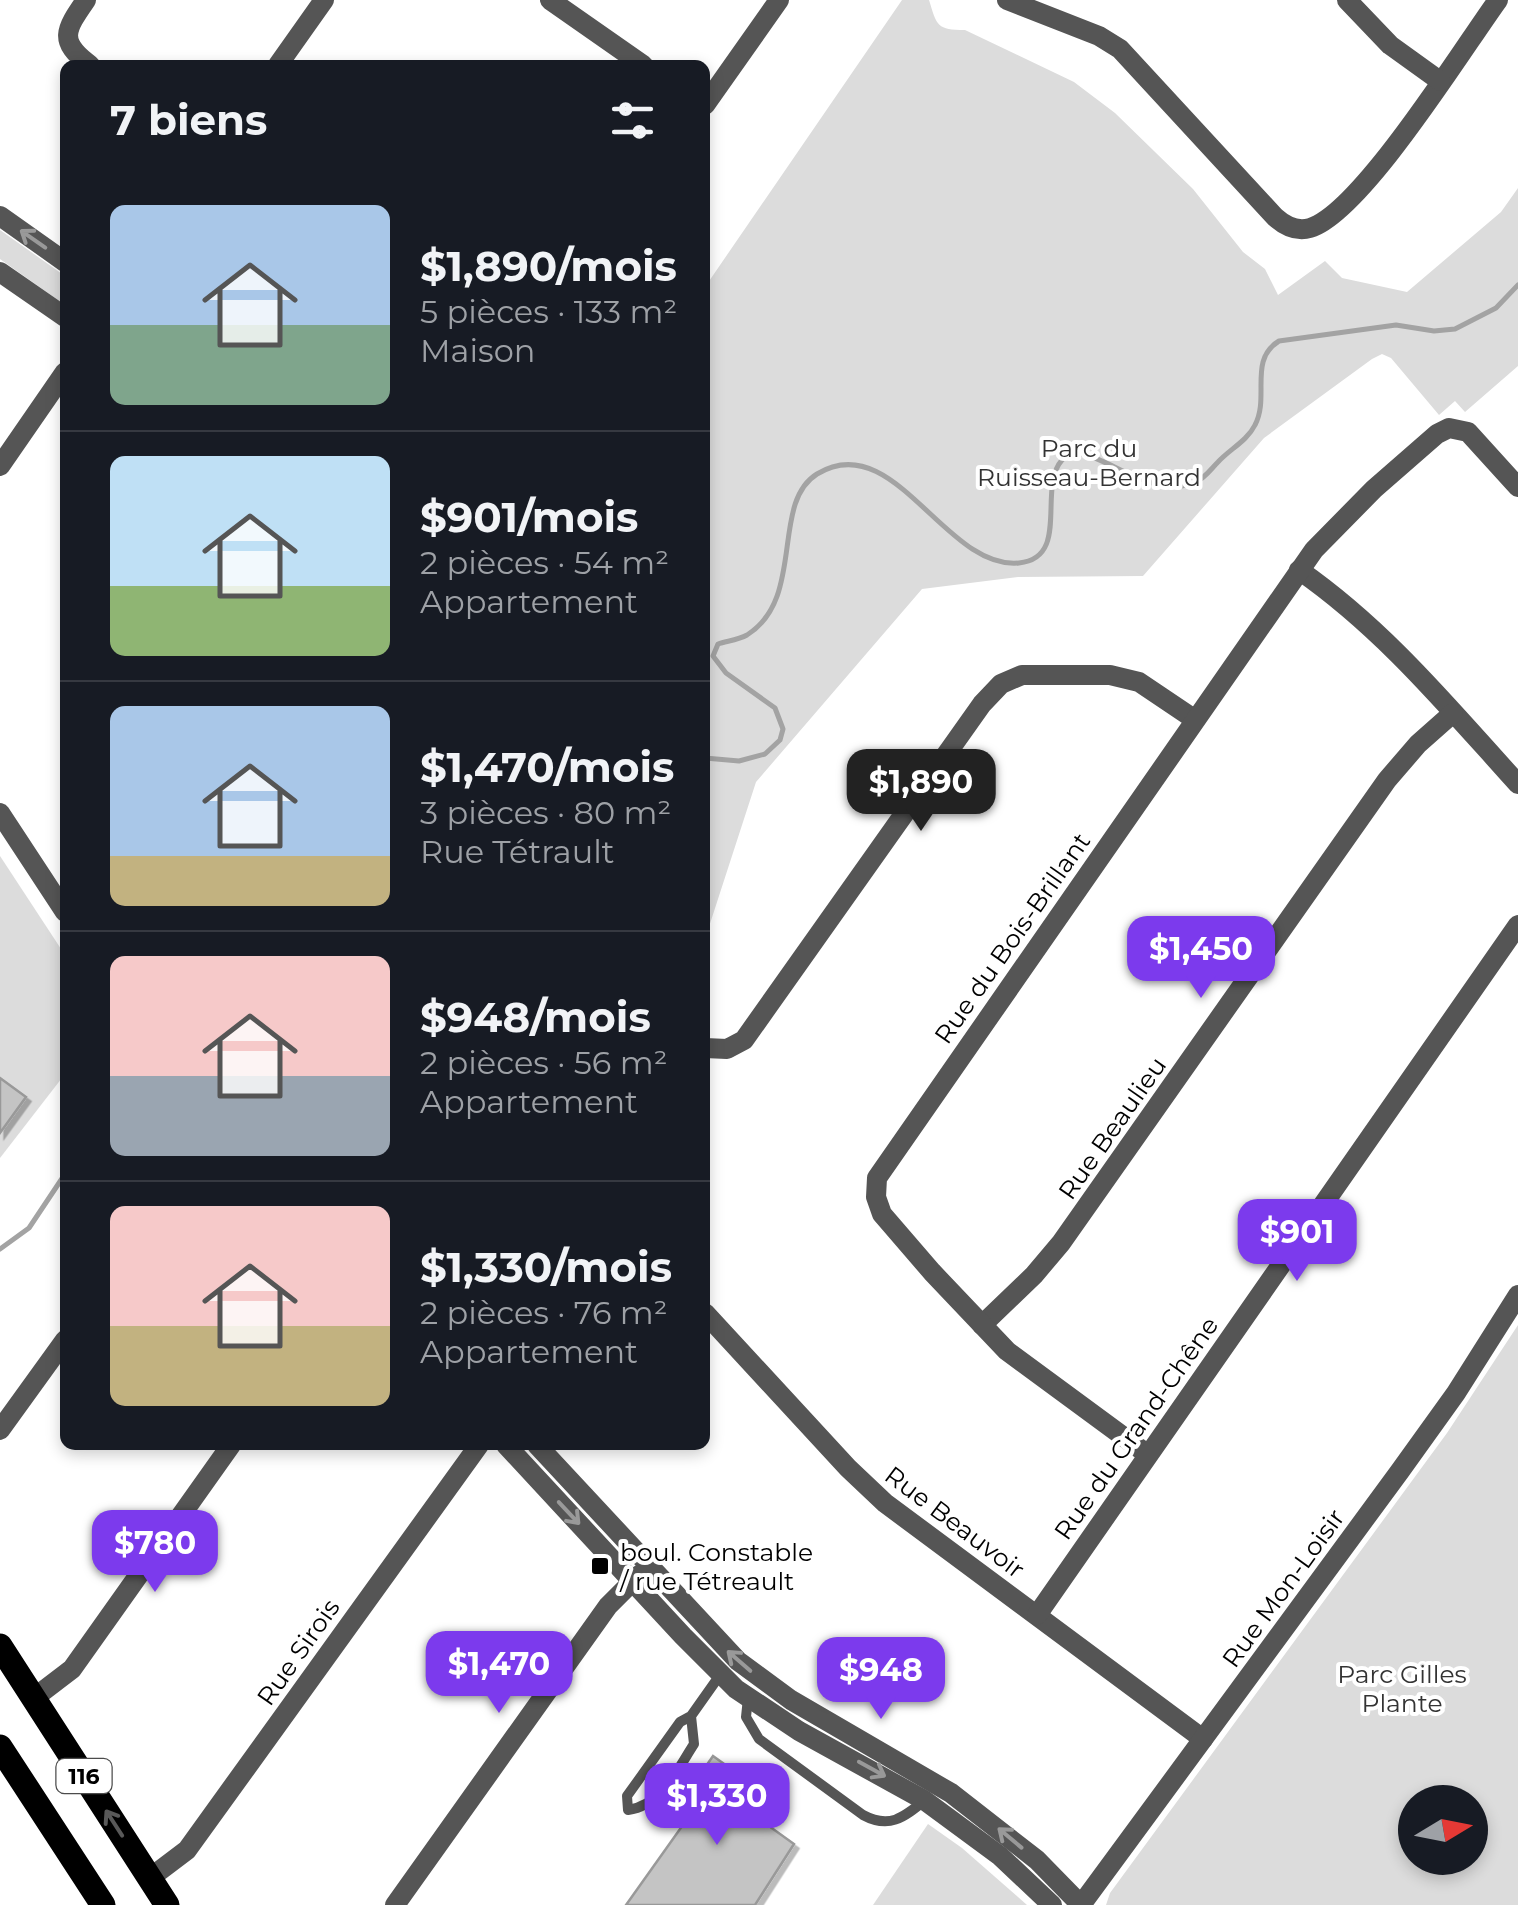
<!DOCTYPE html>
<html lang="fr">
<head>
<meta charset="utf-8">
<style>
	body { margin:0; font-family:Montserrat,sans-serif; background:#242831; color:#f1f3f6; height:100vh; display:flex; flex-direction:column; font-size:38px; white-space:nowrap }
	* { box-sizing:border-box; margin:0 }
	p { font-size:32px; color:#9ea1a6 }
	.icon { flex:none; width:55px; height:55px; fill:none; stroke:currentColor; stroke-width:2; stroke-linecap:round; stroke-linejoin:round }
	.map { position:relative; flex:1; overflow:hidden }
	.details { position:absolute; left:60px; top:60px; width:650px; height:1390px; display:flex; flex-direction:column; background:#171b24; border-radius:15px; box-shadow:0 5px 15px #0003 }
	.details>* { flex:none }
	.needle { width:65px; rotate:80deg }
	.tools { position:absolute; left:1398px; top:1785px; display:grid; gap:20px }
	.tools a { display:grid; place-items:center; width:90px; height:90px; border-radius:50%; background:#171b24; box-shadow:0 5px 15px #0003; font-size:50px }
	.price { position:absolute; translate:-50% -85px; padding:0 22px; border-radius:20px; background:#7c3aed; color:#fff; font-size:32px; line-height:65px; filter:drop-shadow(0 2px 5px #0008) }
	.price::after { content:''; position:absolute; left:50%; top:60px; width:30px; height:22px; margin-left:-15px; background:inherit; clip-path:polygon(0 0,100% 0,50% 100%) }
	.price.current { background:#222; color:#fff }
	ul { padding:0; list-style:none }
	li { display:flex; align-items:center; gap:30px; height:250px; padding:0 50px }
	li+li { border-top:2px solid #363941 }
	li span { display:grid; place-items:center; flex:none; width:280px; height:200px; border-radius:15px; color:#555 }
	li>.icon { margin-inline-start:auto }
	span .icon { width:120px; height:120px; fill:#fffc; stroke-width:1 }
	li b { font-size:42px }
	h2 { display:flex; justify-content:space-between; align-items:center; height:120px; padding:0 50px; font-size:42px }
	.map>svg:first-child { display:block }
	.green { fill:#dcdcdc; fill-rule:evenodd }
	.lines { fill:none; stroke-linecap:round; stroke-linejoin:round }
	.stream { stroke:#a3a3a3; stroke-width:5 }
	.building { fill:#c4c4c4; stroke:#999; stroke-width:2.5; filter:url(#shadow) }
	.lane { stroke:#555; stroke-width:10 }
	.street { stroke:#555; stroke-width:20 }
	.primary { stroke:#000; stroke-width:25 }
	.oneway { stroke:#999 }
	.oneway2 { stroke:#595959 }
	.poi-dot { fill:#000; stroke:#fff; stroke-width:4 }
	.labels { text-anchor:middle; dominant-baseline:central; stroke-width:8; stroke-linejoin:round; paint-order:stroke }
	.shield { fill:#fff; stroke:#4c4c4c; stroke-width:2.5 }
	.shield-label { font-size:22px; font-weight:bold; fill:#000 }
	.park-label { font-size:25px; fill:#333; stroke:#fff }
	.street-label { font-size:25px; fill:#000; stroke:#fff }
	.poi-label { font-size:25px; fill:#000; stroke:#fff; text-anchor:start }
</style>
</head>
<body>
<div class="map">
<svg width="1518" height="1905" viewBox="0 0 1518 1905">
	<defs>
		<filter id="shadow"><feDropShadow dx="4.5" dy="4.5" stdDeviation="0" flood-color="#0004"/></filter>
	</defs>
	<rect width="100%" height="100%" fill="#fff"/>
	<!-- green -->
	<g class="green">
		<path d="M902,0H929C937,26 937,30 965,30L1074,82L1115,113L1193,189L1243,252L1265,269L1278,295L1325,261L1342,278L1407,292L1501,212L1518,188V366L1465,412L1455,401L1439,415L1391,358L1382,354L1372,359L1264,438L1143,576L1018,577L922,589L756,782L705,939V287Z"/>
		<polygon points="0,230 65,276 65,305 0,259"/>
		<polygon points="0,856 65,955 65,1074 0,1158"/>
		<path d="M1518,1325V1905H1106L1110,1893L1447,1433ZM1415,1802H1470V1858H1415Z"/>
		<polygon points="928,1824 962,1848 1027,1905 873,1905"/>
	</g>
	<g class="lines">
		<!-- stream -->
		<g class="stream">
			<path d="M705,758L739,761L765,754L780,740L783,729L775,708L726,673L713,656L718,644C727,641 738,640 747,635C806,598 770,503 817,474C894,427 945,570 1019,563C1071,558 1037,488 1062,460C1086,432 1145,505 1196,482C1205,478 1211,469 1218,462C1230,449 1247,441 1255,425C1270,397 1248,360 1279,341L1396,325L1434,331L1455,329L1496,308L1518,285"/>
			<polyline points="0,1249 29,1228 65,1174"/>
		</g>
	</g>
	<!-- building -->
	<g class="building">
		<polygon points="0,1078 26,1097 0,1133"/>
		<polygon points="713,1756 762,1791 748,1811 794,1844 755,1905 626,1905 695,1808 683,1799"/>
	</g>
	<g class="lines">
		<!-- lane -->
		<g class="lane">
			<path d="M748,1698L746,1717L759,1739L863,1815C889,1829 903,1818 924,1801"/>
			<path d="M691,1716L694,1744C677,1770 662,1805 628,1810L627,1796L680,1722L691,1716L720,1675"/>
		</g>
		<!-- street -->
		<g class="street">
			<path d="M86,0C66,29 57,41 90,65"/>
			<polyline points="550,0 643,65"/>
			<path d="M1007,0L1099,36L1120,49L1275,217C1285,226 1296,232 1310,228C1361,213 1463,48 1498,0"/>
			<polyline points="1347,0 1390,45 1440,81"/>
			<polyline points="278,65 324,0"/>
			<polyline points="705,105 779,0"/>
			<polyline points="0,216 65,262"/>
			<polyline points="0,272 65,317"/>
			<polyline points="0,466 65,372"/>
			<path d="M1299,570C1384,629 1449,708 1518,784"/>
			<polyline points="0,813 65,912"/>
			<polyline points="705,1048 727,1049 744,1040 982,704 1001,684 1022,675 1110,675 1139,682 1194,719"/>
			<polyline points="705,1313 848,1468 885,1503 1203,1739"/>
			<polyline points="982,1325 1034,1275 1061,1243 1387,780 1418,744 1453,713"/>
			<polyline points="0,1430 65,1340"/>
			<polyline points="506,1445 683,1636 736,1689 799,1731 924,1800 1000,1856 1052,1905"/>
			<polyline points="537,1445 738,1661 791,1700 951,1793 1037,1860 1081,1905 1400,1471 1456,1393 1518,1295"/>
			<polyline points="1147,1454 1007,1351 932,1272 882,1214 876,1197 877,1178 1314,550 1374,489 1437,434 1449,428 1468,432 1518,487"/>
			<polyline points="1037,1615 1518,925"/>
			<polyline points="34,1698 72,1669 231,1445"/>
			<polyline points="150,1878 187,1850 479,1445"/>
			<polyline points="395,1905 608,1606 639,1575"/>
		</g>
		<!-- primary -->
		<g class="primary">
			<polyline points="0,1646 167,1905"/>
			<polyline points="0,1747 103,1905"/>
		</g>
	</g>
	<!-- one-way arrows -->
	<defs><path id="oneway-shaft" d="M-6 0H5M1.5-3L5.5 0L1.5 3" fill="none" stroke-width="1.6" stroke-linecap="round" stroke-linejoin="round" transform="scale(2.5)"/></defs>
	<g class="oneway">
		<use href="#oneway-shaft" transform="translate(33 239) rotate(-145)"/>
		<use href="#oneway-shaft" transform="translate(569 1513) rotate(47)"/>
		<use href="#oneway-shaft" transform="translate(739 1661) rotate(-139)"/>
		<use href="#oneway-shaft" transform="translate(872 1769) rotate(29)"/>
		<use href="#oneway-shaft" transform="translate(1010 1838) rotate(-140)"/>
	</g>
	<use class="oneway2" href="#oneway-shaft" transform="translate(114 1823) rotate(-123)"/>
	<!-- markers -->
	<rect class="poi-dot" x="590" y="1556" width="20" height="20" rx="5"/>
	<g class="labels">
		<!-- shield labels -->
		<rect class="shield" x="56.5" y="1759" width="55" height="34" rx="8"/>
		<g class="shield-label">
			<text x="84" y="1776">116</text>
		</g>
		<!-- park labels -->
		<g class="park-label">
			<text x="1089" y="448">Parc du<tspan x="1089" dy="29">Ruisseau-Bernard</tspan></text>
			<text x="1402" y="1674">Parc Gilles<tspan x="1402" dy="29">Plante</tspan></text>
		</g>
		<!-- street labels -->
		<g class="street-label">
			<text transform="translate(1012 938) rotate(-55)">Rue du Bois-Brillant</text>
			<text transform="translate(1112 1128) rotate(-55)">Rue Beaulieu</text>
			<text transform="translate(1136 1428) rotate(-55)">Rue du Grand-Chêne</text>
			<text transform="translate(955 1522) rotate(37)">Rue Beauvoir</text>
			<text transform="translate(1283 1588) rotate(-54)">Rue Mon-Loisir</text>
			<text transform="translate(298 1652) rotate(-55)">Rue Sirois</text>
		</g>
		<!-- poi labels -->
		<g class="poi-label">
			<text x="620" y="1552">boul. Constable<tspan x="620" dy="29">/ rue Tétreault</tspan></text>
		</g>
	</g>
</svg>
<div class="tools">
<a><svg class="needle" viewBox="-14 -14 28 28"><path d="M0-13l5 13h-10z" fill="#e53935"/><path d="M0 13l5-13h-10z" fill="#9ea1a6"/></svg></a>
</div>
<b class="price current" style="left:921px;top:834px">$1,890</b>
<b class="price" style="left:1201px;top:1001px">$1,450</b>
<b class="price" style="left:1297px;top:1284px">$901</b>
<b class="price" style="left:155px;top:1595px">$780</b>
<b class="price" style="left:499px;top:1716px">$1,470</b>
<b class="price" style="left:881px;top:1722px">$948</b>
<b class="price" style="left:717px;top:1848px">$1,330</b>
<section class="details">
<h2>7 biens<svg class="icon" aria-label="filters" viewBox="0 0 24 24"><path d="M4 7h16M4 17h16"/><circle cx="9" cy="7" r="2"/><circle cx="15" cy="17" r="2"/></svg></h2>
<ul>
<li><span style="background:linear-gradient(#a9c7e8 60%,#7fa58c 0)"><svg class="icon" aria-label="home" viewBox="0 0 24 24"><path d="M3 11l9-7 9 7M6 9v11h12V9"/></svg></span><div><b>$1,890/mois</b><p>5 pièces · 133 m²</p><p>Maison</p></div></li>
<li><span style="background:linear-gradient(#bfe0f5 65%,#8fb573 0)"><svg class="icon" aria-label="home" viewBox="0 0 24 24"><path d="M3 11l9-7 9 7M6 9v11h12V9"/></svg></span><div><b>$901/mois</b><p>2 pièces · 54 m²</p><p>Appartement</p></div></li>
<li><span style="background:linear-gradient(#a9c7e8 75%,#c2b280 0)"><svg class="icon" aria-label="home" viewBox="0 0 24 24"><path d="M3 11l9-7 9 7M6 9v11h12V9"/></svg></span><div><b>$1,470/mois</b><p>3 pièces · 80 m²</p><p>Rue Tétrault</p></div></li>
<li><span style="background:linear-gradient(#f6c9c9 60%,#9aa5b1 0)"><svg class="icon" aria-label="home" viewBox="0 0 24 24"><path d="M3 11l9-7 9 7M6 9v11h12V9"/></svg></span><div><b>$948/mois</b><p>2 pièces · 56 m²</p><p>Appartement</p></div></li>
<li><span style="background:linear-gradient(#f6c9c9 60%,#c2b280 0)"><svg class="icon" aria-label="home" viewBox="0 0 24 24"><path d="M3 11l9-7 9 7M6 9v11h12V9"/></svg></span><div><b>$1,330/mois</b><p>2 pièces · 76 m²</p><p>Appartement</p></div></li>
</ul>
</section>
</div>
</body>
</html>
